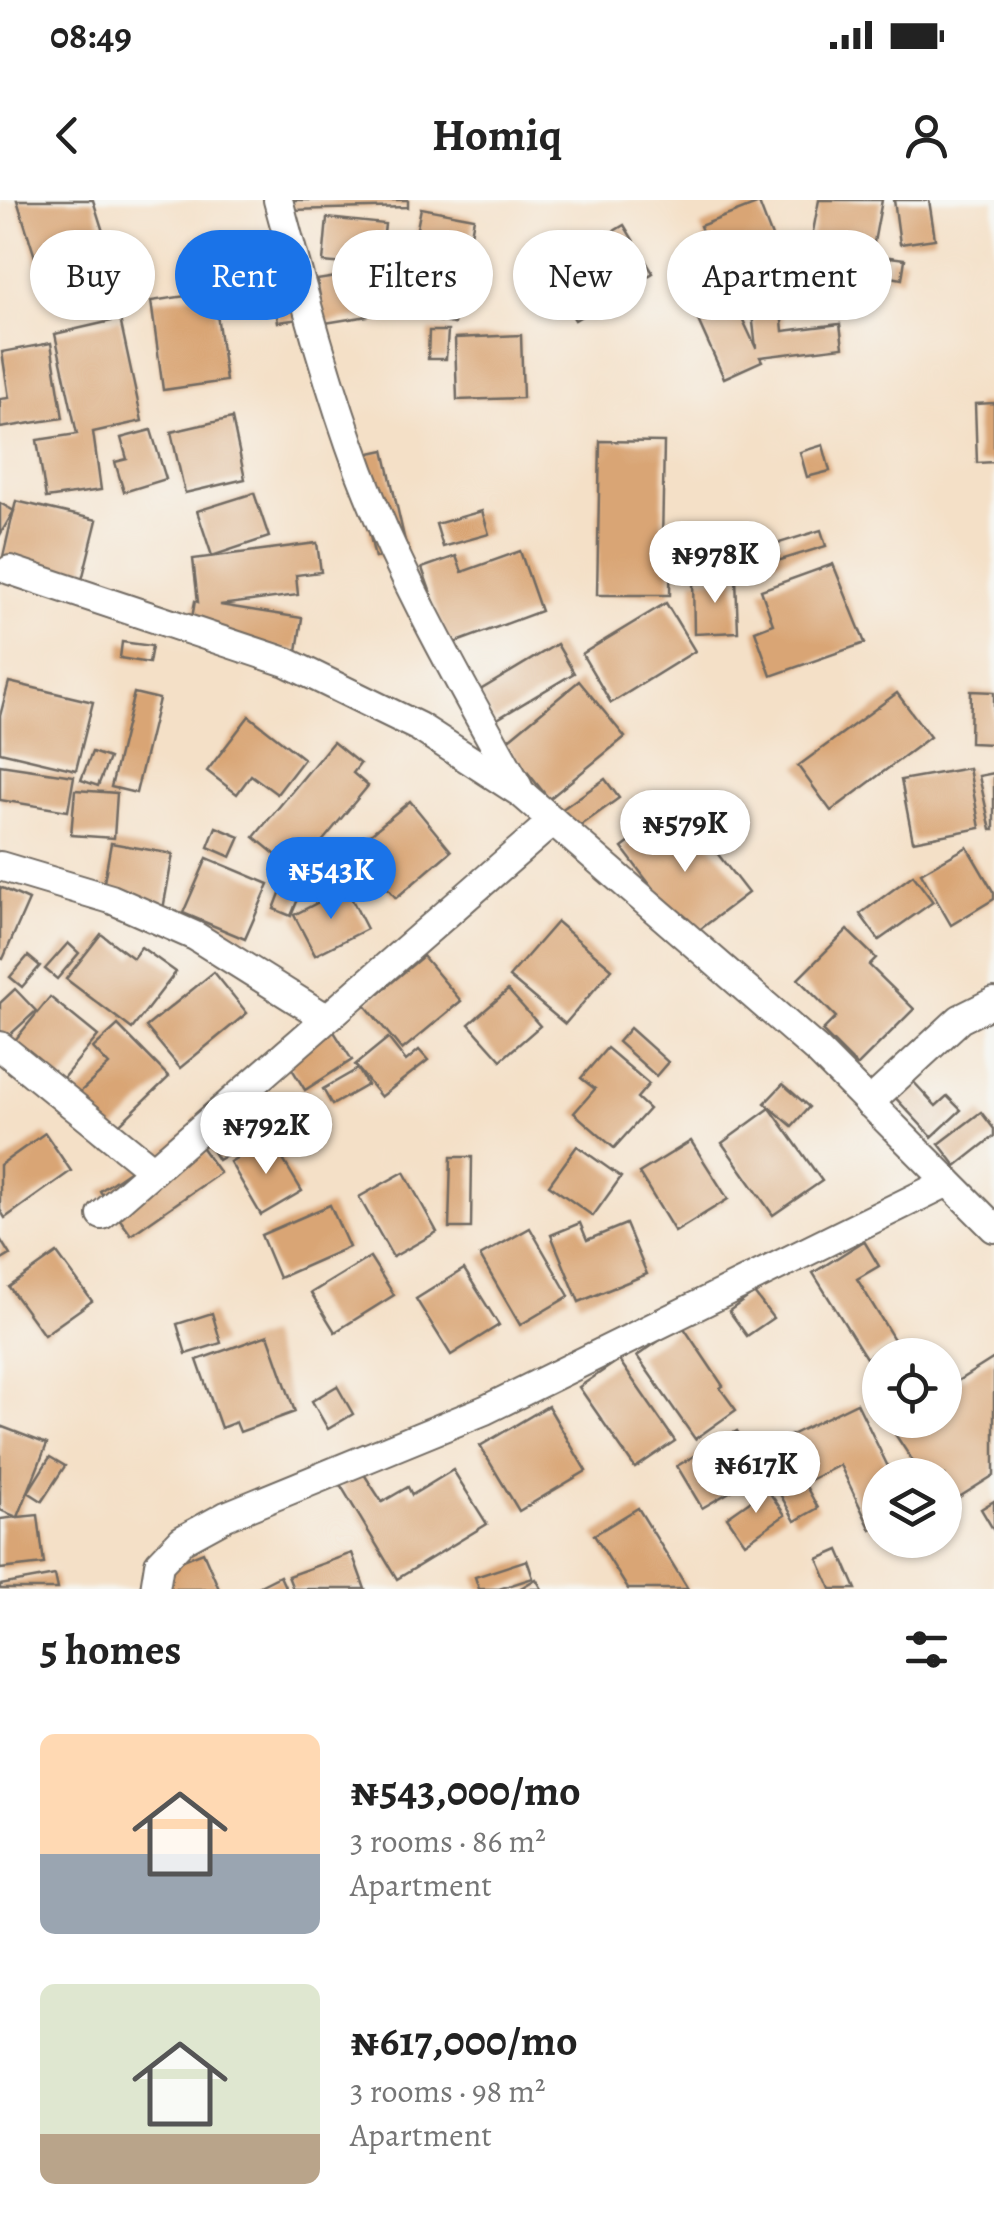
<!DOCTYPE html>
<html lang="en">
<head>
<meta charset="utf-8">
<style>
	body { margin:0; font-family:Alegreya,serif; background:#f6f6f6; color:#222; height:100vh; display:flex; flex-direction:column; font-size:38px; white-space:nowrap }
	* { box-sizing:border-box; margin:0 }
	p { font-size:32px; color:#767676 }
	.icon { flex:none; width:55px; height:55px; fill:none; stroke:currentColor; stroke-width:2; stroke-linecap:round; stroke-linejoin:round }
	.map { position:relative; height:1389px; overflow:hidden }
	.drawer { display:flex; flex-direction:column; background:#fff; flex:1 }
	.drawer>* { flex:none }
	.guide { position:absolute; left:30px; top:30px; width:935px; height:90px; display:flex; gap:20px }
	.tools { position:absolute; left:862px; top:1138px; display:grid; gap:20px }
	.tools a { display:grid; place-items:center; width:100px; height:100px; border-radius:50%; background:#fff; box-shadow:0 2px 8px #0004; font-size:50px }
	.price { position:absolute; translate:-50% -85px; padding:0 22px; border-radius:35px; background:#fff; color:#222; font-size:32px; line-height:65px; filter:drop-shadow(0 2px 5px #0008) }
	.price::after { content:''; position:absolute; left:50%; top:60px; width:30px; height:22px; margin-left:-15px; background:inherit; clip-path:polygon(0 0,100% 0,50% 100%) }
	.price.selected { background:#1a73e8; color:#fff }
	ul { padding:0; list-style:none }
	li { display:flex; align-items:center; gap:30px; height:250px; padding:0 40px }
	li span { display:grid; place-items:center; flex:none; width:280px; height:200px; border-radius:15px; color:#555 }
	li>.icon { margin-inline-start:auto }
	span .icon { width:120px; height:120px; fill:#fffc; stroke-width:1 }
	li b { font-size:42px }
	h2 { display:flex; justify-content:space-between; align-items:center; height:120px; padding:0 40px; font-size:42px }
	.tag { padding:0 35px; border-radius:45px; background:#fff; box-shadow:0 2px 8px #0004; font-size:35px; line-height:90px }
	.tag.selected { background:#1a73e8; color:#fff }
	.status { display:flex; justify-content:space-between; align-items:center; height:70px; padding:0 50px; background:#fff; direction:ltr }
	.status svg { height:28px; fill:currentColor }
	header { display:flex; justify-content:space-between; align-items:center; height:130px; padding:0 40px; background:#fff; font-size:45px; font-weight:700 }
	.map>svg:first-child { display:block }
	.building { fill:#d9a575 }
	.lines { fill:none; stroke-linecap:round; stroke-linejoin:round }
	.minor-casing { stroke:#716a62; stroke-width:32 }
	.minor { stroke:#fff; stroke-width:28 }
</style>
</head>
<body>
<div class="status"><b>08:49</b><svg viewBox="0 0 49 12"><path d="M0 12V9h3v3zM5 12V6h3v6zM10 12V3h3v9zM15 12V0h3v12zM26 1h20v11H26zM47 4h2v5h-2z"/></svg></div>
<header><svg class="icon" aria-label="back" viewBox="0 0 24 24"><path d="M15 5l-7 7 7 7"/></svg>Homiq<svg class="icon" aria-label="person" viewBox="0 0 24 24"><circle cx="12" cy="8" r="4"/><path d="M4 21q1-7 8-7t8 7"/></svg></header>
<div class="map">
<svg width="994" height="1389" viewBox="0 0 994 1389">
	<rect width="100%" height="100%" fill="#f6f6f2"/>
	<filter id="ink" filterUnits="userSpaceOnUse"><feTurbulence type="fractalNoise" baseFrequency=".01" numOctaves="2"/><feDisplacementMap in="SourceGraphic" scale="20" xChannelSelector="R" yChannelSelector="G"/><feConvolveMatrix kernelMatrix="1 2 1 2 8 2 1 2 1" color-interpolation-filters="sRGB"/></filter>
	<filter id="wash" filterUnits="userSpaceOnUse"><feTurbulence type="fractalNoise" baseFrequency=".0048" numOctaves="4" result="noise"/><feDisplacementMap in="SourceGraphic" scale="40" xChannelSelector="R" yChannelSelector="G"/><feGaussianBlur stdDeviation="2.25" result="paint"/><feColorMatrix in="noise" values="0 0 0 0 0 0 0 0 0 0 0 0 0 0 0 0 0 1.4 0 .05"/><feComposite in="paint" operator="in"/></filter>
	<g filter="url(#wash)">
		<rect width="100%" height="100%" fill="#f4e0c7"/>
		<g id="blocks">
			<!-- building -->
			<g class="building">
				<polygon points="17,0 93,0 116,73 47,95"/>
				<polygon points="290,0 408,0 408,7 290,10"/>
				<polygon points="819,0 882,0 869,69 808,58"/>
				<polygon points="894,0 929,0 935,39 900,44"/>
				<polygon points="759,3 777,50 718,73 700,26"/>
				<polygon points="421,8 474,18 454,124 400,114"/>
				<polygon points="327,18 385,24 380,67 323,62"/>
				<polygon points="624,25 653,73 575,120 546,72"/>
				<polygon points="890,57 905,59 902,79 886,76"/>
				<polygon points="777,67 783,131 840,124 843,147 760,157 762,161 724,178 693,109 730,92 756,148 747,71"/>
				<polygon points="361,73 368,116 325,123 317,80"/>
				<polygon points="309,84 314,117 278,122 272,89"/>
				<polygon points="214,92 226,181 163,190 151,101"/>
				<polygon points="120,119 142,221 93,232 101,290 46,298 37,240 77,234 55,134"/>
				<polygon points="429,131 448,131 446,159 428,159"/>
				<polygon points="521,135 523,198 457,200 455,138"/>
				<polygon points="51,143 63,218 0,228 0,199 9,198 2,152"/>
				<polygon points="994,203 994,262 977,263 975,204"/>
				<polygon points="232,218 245,279 185,293 171,232"/>
				<polygon points="151,230 166,279 124,292 115,262 127,259 121,238"/>
				<polygon points="600,241 664,242 662,343 671,343 670,395 597,395"/>
				<polygon points="823,245 830,271 807,277 800,252"/>
				<polygon points="384,250 407,350 375,358 352,257"/>
				<polygon points="254,293 269,337 212,356 197,311"/>
				<polygon points="16,301 97,320 82,380 2,361"/>
				<polygon points="0,303 14,311 0,335"/>
				<polygon points="482,311 489,334 443,347 436,324"/>
				<polygon points="821,330 826,346 755,368 750,352"/>
				<polygon points="317,343 321,372 296,375 298,395 220,405 302,418 297,451 189,435 195,401 198,402 193,359"/>
				<polygon points="520,351 541,411 449,445 422,368 456,356 462,372"/>
				<polygon points="833,364 865,443 771,476 755,431 773,424 761,390"/>
				<polygon points="736,378 738,432 694,434 693,379"/>
				<polygon points="666,403 695,451 611,503 582,454"/>
				<polygon points="122,442 152,446 149,463 120,458"/>
				<polygon points="557,444 574,473 494,521 477,492"/>
				<polygon points="579,481 625,537 549,599 504,543"/>
				<polygon points="9,482 93,502 76,570 0,552 0,516"/>
				<polygon points="971,491 994,492 994,544 970,543"/>
				<polygon points="134,493 159,499 136,593 111,587"/>
				<polygon points="897,493 930,537 831,611 798,566"/>
				<polygon points="249,516 304,559 277,594 251,575 237,594 207,571"/>
				<polygon points="333,542 360,564 353,573 368,586 297,672 254,637"/>
				<polygon points="92,552 109,558 98,586 81,580"/>
				<polygon points="0,565 74,576 68,611 0,600"/>
				<polygon points="969,568 980,628 913,641 901,580"/>
				<polygon points="994,573 994,630 991,630 979,576"/>
				<polygon points="605,579 619,598 566,636 551,617"/>
				<polygon points="75,590 117,593 114,638 71,635"/>
				<polygon points="410,601 451,651 396,698 354,648"/>
				<polygon points="666,615 689,645 703,635 748,693 690,737 622,648"/>
				<polygon points="216,627 240,637 231,657 208,647"/>
				<polygon points="111,643 173,654 162,715 100,704"/>
				<polygon points="967,647 994,693 994,699 951,725 921,673"/>
				<polygon points="207,658 269,684 245,739 183,713"/>
				<polygon points="913,675 933,702 879,740 860,714"/>
				<polygon points="285,680 303,687 291,716 274,709"/>
				<polygon points="0,687 29,700 3,759 0,758"/>
				<polygon points="346,688 367,729 315,755 294,715"/>
				<polygon points="557,722 612,769 565,824 509,777"/>
				<polygon points="847,730 876,758 869,765 914,809 857,866 822,831 836,817 798,779"/>
				<polygon points="101,734 133,758 141,747 176,772 132,829 66,779"/>
				<polygon points="68,743 79,753 57,779 45,769"/>
				<polygon points="28,756 40,766 22,787 10,777"/>
				<polygon points="423,756 461,801 402,850 365,805"/>
				<polygon points="214,772 247,813 180,868 146,827"/>
				<polygon points="15,789 36,811 0,844 0,803"/>
				<polygon points="508,790 540,826 501,860 469,824"/>
				<polygon points="50,797 98,836 54,889 7,850"/>
				<polygon points="326,819 352,860 305,890 279,848"/>
				<polygon points="118,825 169,877 98,945 63,908 109,865 93,848"/>
				<polygon points="630,828 668,862 656,876 618,842"/>
				<polygon points="388,838 406,861 419,850 428,860 381,897 355,865"/>
				<polygon points="607,848 649,884 637,898 649,909 614,948 574,913 595,889 581,878"/>
				<polygon points="358,869 367,885 332,905 323,889"/>
				<polygon points="910,878 936,906 947,896 961,910 932,937 892,894"/>
				<polygon points="783,884 809,907 792,926 765,903"/>
				<polygon points="239,891 264,932 218,960 193,919"/>
				<polygon points="770,908 822,981 773,1015 722,943"/>
				<polygon points="981,912 994,929 994,936 956,966 939,944"/>
				<polygon points="189,930 220,973 131,1035 100,991"/>
				<polygon points="45,933 71,971 5,1018 0,1010 0,965"/>
				<polygon points="270,938 302,991 261,1015 230,962"/>
				<polygon points="691,941 728,999 675,1032 639,973"/>
				<polygon points="577,946 621,977 593,1016 549,985"/>
				<polygon points="451,957 472,957 471,1028 449,1028"/>
				<polygon points="404,972 437,1032 393,1057 359,997"/>
				<polygon points="330,1005 349,1047 279,1078 261,1035"/>
				<polygon points="580,1023 587,1040 626,1024 647,1074 579,1102 551,1035"/>
				<polygon points="530,1028 569,1096 520,1125 480,1056"/>
				<polygon points="0,1039 10,1055 0,1061"/>
				<polygon points="864,1041 879,1066 857,1079 895,1141 866,1158 813,1073"/>
				<polygon points="57,1053 92,1101 44,1135 9,1087"/>
				<polygon points="370,1057 394,1095 335,1132 311,1093"/>
				<polygon points="464,1069 499,1125 451,1155 416,1099"/>
				<polygon points="754,1093 773,1118 747,1136 729,1111"/>
				<polygon points="212,1113 221,1143 186,1154 177,1124"/>
				<polygon points="682,1125 723,1186 720,1188 736,1210 695,1239 637,1156"/>
				<polygon points="268,1135 295,1212 240,1232 236,1222 221,1228 197,1160"/>
				<polygon points="994,1158 994,1275 945,1306 945,1275 922,1275 889,1225 896,1220 945,1220 945,1189"/>
				<polygon points="619,1160 675,1241 635,1268 579,1187"/>
				<polygon points="337,1186 353,1214 328,1229 312,1201"/>
				<polygon points="857,1203 892,1275 880,1275 880,1325 871,1330 840,1265 808,1281 787,1237"/>
				<polygon points="548,1206 586,1271 519,1311 480,1246"/>
				<polygon points="0,1226 47,1244 18,1317 38,1315 44,1364 0,1369 0,1319 17,1317 0,1310"/>
				<polygon points="737,1231 762,1273 702,1308 677,1266"/>
				<polygon points="50,1257 65,1266 42,1301 28,1292"/>
				<polygon points="360,1268 382,1302 408,1287 412,1295 453,1270 487,1324 397,1379 338,1281"/>
				<polygon points="798,1272 818,1308 795,1321 775,1285"/>
				<polygon points="767,1289 785,1315 745,1343 727,1317"/>
				<polygon points="994,1301 994,1331 981,1309"/>
				<polygon points="638,1308 688,1389 628,1389 594,1335"/>
				<polygon points="839,1350 856,1389 831,1389 818,1359"/>
				<polygon points="203,1352 219,1389 156,1389 149,1374"/>
				<polygon points="352,1353 365,1389 293,1389 288,1376"/>
				<polygon points="527,1360 533,1378 499,1389 479,1389 475,1377"/>
				<polygon points="55,1375 58,1389 0,1389 0,1385"/>
				<polygon points="280,1376 286,1389 254,1389"/>
				<polygon points="536,1379 542,1389 519,1389"/>
			</g>
		</g>
	</g>
	<g filter="url(#ink)">
		<use href="#blocks" fill-opacity="0" stroke="#716a62" stroke-width="2.5"/>
		<g class="lines">
			<defs>
				<g id="minor">
					<path d="M278,0C303,92 327,183 360,272C402,382 461,484 518,587"/>
					<polyline points="10,370 286,462 419,527 521,593 819,852 994,1028"/>
					<polyline points="0,666 111,699 195,736 326,818"/>
					<polyline points="0,846 153,970"/>
					<polyline points="869,903 960,819 994,802"/>
					<polyline points="102,1015 553,621"/>
					<polyline points="155,1389 159,1364 182,1340 226,1316 485,1210 948,982"/>
				</g>
			</defs>
			<!-- minor casing -->
			<use href="#minor" class="minor-casing"/>
			<!-- minor -->
			<use href="#minor" class="minor"/>
		</g>
	</g>
</svg>
<div class="tools">
<a><svg class="icon" aria-label="locate" viewBox="0 0 24 24"><circle cx="12" cy="12" r="6"/><path d="M12 2v4M12 18v4M2 12h4M18 12h4"/></svg></a>
<a><svg class="icon" aria-label="layers" viewBox="0 0 24 24"><path d="M12 4l9 5-9 5-9-5zM3 14l9 5 9-5"/></svg></a>
</div>
<b class="price" style="left:715px;top:406px">₦978K</b>
<b class="price" style="left:685px;top:675px">₦579K</b>
<b class="price selected" style="left:331px;top:722px">₦543K</b>
<b class="price" style="left:266px;top:977px">₦792K</b>
<b class="price" style="left:756px;top:1316px">₦617K</b>
<div class="guide">
<a class="tag">Buy</a>
<a class="tag selected">Rent</a>
<a class="tag">Filters</a>
<a class="tag">New</a>
<a class="tag">Apartment</a>
</div>
</div>
<section class="drawer">
<h2>5 homes<svg class="icon" aria-label="filters" viewBox="0 0 24 24"><path d="M4 7h16M4 17h16"/><circle cx="9" cy="7" r="2"/><circle cx="15" cy="17" r="2"/></svg></h2>
<ul>
<li><span style="background:linear-gradient(#ffd9b3 60%,#9aa5b1 0)"><svg class="icon" aria-label="home" viewBox="0 0 24 24"><path d="M3 11l9-7 9 7M6 9v11h12V9"/></svg></span><div><b>₦543,000/mo</b><p>3 rooms · 86 m²</p><p>Apartment</p></div></li>
<li><span style="background:linear-gradient(#dfe7d0 75%,#b9a48a 0)"><svg class="icon" aria-label="home" viewBox="0 0 24 24"><path d="M3 11l9-7 9 7M6 9v11h12V9"/></svg></span><div><b>₦617,000/mo</b><p>3 rooms · 98 m²</p><p>Apartment</p></div></li>
</ul>
</section>
</body>
</html>
